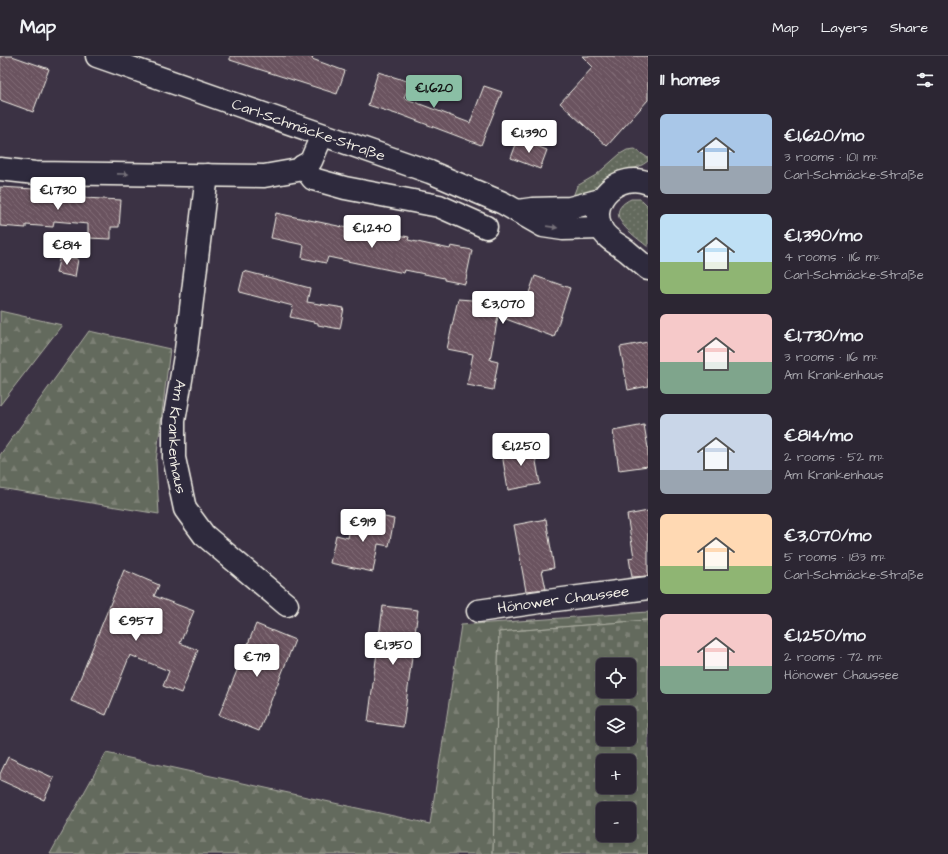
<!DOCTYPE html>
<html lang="en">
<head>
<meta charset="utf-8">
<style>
	body { margin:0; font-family:"Architects Daughter",sans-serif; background:#342e3b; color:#f1f3f6; height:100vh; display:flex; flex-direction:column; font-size:15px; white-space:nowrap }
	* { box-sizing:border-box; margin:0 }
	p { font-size:13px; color:#a6a5ac }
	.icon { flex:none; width:22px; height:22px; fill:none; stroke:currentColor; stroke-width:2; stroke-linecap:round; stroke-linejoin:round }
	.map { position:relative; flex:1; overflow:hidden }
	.sheet { display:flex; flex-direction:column; background:#2c2633; width:300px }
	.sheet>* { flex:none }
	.buttons { position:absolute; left:596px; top:602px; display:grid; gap:8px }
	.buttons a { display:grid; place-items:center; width:40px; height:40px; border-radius:6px; background:#2c2633; box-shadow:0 2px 6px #0003,0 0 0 1px #48434e; font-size:20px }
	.price { position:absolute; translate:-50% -34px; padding:0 9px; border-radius:4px; background:#fff; color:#222; font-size:13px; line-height:26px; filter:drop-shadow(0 1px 2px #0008) }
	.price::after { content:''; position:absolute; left:50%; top:24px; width:12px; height:9px; margin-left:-6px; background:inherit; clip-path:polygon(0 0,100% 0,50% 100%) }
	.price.active { background:#8abfa5; color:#111 }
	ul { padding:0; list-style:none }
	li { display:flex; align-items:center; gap:12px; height:100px; padding:0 12px }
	li span { display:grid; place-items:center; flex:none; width:112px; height:80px; border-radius:6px; color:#555 }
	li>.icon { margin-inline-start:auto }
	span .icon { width:48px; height:48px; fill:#fffc; stroke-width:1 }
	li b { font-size:17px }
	h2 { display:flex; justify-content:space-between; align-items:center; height:48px; padding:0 12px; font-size:17px }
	header { display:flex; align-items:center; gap:24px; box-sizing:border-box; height:56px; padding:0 20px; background:#2c2633; border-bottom:1px solid #48434e }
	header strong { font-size:19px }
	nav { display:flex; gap:22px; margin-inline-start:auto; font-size:14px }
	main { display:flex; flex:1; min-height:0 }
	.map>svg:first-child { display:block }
	.grass { fill:url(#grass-dots); stroke:#acaea2 }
	.forest { fill:url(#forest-firs); stroke:#acaea2 }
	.cemetery { fill:url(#cemetery-stones); stroke:#acaea2; fill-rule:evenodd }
	.building { fill:url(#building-back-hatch); stroke:#f4f1e8 }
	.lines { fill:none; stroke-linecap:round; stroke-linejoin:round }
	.minor-casing { stroke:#f4f1e8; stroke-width:25 }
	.major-casing { stroke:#f4f1e8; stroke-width:25 }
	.minor { stroke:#2f2a3d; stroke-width:22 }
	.major { stroke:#2f2a3d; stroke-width:22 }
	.oneway { fill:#747079 }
	.labels { text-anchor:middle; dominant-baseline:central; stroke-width:3.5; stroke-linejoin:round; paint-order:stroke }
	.street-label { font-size:15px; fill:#f4f1e8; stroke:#2f2a3d }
</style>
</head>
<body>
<header>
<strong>Map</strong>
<nav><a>Map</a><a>Layers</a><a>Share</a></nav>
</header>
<main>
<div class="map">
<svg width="648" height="798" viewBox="0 0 648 798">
	<defs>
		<pattern id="grass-dots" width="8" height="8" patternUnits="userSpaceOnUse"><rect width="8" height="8" fill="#646a5d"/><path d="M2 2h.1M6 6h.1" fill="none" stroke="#7b8074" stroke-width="1.8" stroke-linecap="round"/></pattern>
		<pattern id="forest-firs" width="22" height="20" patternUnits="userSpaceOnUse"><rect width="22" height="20" fill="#646a5d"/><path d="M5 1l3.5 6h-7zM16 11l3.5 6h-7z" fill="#7b8074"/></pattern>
		<pattern id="cemetery-stones" width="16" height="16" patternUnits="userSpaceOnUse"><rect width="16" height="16" fill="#646a5d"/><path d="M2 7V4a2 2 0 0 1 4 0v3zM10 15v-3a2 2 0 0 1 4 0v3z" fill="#7b8074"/></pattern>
		<pattern id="building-back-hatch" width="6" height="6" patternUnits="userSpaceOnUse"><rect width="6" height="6" fill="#6b535f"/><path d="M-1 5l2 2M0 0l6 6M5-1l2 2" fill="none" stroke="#816c76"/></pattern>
	</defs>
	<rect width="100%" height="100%" fill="#3b3244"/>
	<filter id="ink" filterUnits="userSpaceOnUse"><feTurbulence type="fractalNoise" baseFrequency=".025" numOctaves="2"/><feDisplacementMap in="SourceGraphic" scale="8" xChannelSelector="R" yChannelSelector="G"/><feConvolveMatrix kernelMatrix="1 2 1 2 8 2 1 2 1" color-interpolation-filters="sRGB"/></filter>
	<g filter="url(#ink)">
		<!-- grass -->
		<g class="grass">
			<path d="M635,93L648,102V105C642,110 635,112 628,115C610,125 594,136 574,144V138L577,130L596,119L620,98L627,94Z"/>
			<path d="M631,143H641L648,150V191C634,179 600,158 631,143Z"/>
		</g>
		<!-- forest -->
		<g class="forest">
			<polygon points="0,255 62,269 0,349"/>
			<polygon points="89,275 170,293 156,405 159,458 0,432 0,399"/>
			<polygon points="648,556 648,564 499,576 493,798 50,798 106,697 430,768 461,569"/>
		</g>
		<!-- cemetery -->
		<path class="cemetery" d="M648,564V798H493L499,576ZM603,609H629V635H603ZM603,657H629V683H603ZM603,705H629V731H603ZM603,753H629V779H603Z"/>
		<!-- building -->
		<g class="building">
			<polygon points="0,0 12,0 49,13 33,56 0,44"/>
			<polygon points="230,0 313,0 312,3 345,15 337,38 230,4"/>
			<polygon points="582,0 648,0 648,44 607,90 560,47 593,11"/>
			<polygon points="378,16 410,26 404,42 470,67 484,30 502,36 481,89 399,58 399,59 368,49"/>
			<polygon points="518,83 547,94 540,113 511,102"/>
			<polygon points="0,131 34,133 35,134 66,136 66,141 121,144 119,171 111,171 111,183 88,182 88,168 54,165 53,171 26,169 26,172 0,170"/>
			<polygon points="276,157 362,175 362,172 409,181 408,184 450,193 451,190 472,194 465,228 444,224 444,222 405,214 404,217 328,201 326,207 302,202 304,189 271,182"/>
			<polygon points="60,200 78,203 75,221 56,217"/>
			<polygon points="244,215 310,232 307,246 344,252 340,273 318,269 318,267 290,261 293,250 239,236"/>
			<polygon points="535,220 570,232 554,281 498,260 490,304 498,306 493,334 467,329 473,298 447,293 458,243 525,248"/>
			<polygon points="648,286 648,330 628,334 620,291"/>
			<polygon points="644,369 648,392 648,410 619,414 613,375"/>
			<polygon points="533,388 540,428 508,434 503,404 506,393"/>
			<polygon points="648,455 648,520 632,521 629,502 634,501 627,459"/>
			<polygon points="370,458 394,463 389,490 378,488 373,516 330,507 336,479 348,482 350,472"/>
			<polygon points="546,463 554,512 542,514 546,533 526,535 514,469"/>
			<polygon points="124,514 159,529 154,540 194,555 180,587 198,594 181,637 163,630 169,615 130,599 106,659 71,645"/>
			<polygon points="383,550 418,554 403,671 368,666"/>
			<polygon points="256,568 295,584 259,675 219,659"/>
			<polygon points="8,701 54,722 44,744 0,724 0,718"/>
		</g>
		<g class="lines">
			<defs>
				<g id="minor">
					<path id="s1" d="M97,0L430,116L503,147L543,170L563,173L601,172"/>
					<polyline points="303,110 313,123 345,132 439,150 486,171"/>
					<polyline points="0,113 35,117 264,120 298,114 311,105 322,79"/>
					<path id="s2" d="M207,119L186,294L174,365V402L185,453L204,479L287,549"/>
					<polyline points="518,155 532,153 570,152 601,144"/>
					<path id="s3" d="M478,555L540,546L648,532"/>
				</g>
				<path id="major" d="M648,127C620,115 588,143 601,172C606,183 618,188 627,195C634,201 641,207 648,213"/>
			</defs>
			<!-- minor casing -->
			<use href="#minor" class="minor-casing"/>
			<!-- major casing -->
			<use href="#major" class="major-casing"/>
			<!-- minor -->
			<use href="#minor" class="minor"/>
			<!-- major -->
			<use href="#major" class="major"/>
		</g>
		<!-- one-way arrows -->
		<defs><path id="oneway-solid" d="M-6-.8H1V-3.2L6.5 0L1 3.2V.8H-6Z"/></defs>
		<g class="oneway">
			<use href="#oneway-solid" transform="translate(123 118) rotate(1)"/>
			<use href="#oneway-solid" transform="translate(552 171) rotate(8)"/>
		</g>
	</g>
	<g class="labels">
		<!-- street labels -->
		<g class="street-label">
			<text stroke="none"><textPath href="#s1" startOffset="224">Carl-Schmäcke-Straße</textPath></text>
			<text stroke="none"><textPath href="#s2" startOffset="264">Am Krankenhaus</textPath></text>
			<text stroke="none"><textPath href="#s3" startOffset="86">Hönower Chaussee</textPath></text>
		</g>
	</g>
</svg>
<div class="buttons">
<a><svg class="icon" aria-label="locate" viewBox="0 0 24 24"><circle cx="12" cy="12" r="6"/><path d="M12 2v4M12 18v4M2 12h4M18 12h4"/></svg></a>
<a><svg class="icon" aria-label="layers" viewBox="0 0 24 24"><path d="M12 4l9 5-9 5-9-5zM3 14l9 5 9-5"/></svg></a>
<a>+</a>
<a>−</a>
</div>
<b class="price active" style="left:434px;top:53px">€1,620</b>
<b class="price" style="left:529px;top:98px">€1,390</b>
<b class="price" style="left:58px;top:155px">€1,730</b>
<b class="price" style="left:372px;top:193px">€1,240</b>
<b class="price" style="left:67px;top:210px">€814</b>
<b class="price" style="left:503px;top:269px">€3,070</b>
<b class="price" style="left:521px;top:411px">€1,250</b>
<b class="price" style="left:363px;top:487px">€919</b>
<b class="price" style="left:136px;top:586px">€957</b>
<b class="price" style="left:393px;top:610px">€1,350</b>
<b class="price" style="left:257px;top:622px">€719</b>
</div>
<section class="sheet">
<h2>11 homes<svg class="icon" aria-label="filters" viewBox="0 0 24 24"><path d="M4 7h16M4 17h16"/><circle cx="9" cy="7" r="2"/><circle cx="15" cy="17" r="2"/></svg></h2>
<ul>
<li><span style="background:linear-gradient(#a9c7e8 65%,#9aa5b1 0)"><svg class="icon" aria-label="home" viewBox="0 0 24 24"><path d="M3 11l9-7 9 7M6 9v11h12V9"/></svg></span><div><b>€1,620/mo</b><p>3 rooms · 101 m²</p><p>Carl-Schmäcke-Straße</p></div></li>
<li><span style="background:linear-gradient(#bfe0f5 60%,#8fb573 0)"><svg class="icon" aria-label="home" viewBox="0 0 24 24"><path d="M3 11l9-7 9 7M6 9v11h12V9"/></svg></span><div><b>€1,390/mo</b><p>4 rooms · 116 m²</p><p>Carl-Schmäcke-Straße</p></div></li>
<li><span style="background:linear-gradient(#f6c9c9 60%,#7fa58c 0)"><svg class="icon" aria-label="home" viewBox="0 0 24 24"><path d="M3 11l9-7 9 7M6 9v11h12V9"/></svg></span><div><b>€1,730/mo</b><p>3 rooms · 116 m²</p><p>Am Krankenhaus</p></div></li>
<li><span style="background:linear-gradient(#c9d6e8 70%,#9aa5b1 0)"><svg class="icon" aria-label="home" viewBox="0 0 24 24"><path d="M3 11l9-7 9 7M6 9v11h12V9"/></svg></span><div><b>€814/mo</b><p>2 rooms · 52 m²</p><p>Am Krankenhaus</p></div></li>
<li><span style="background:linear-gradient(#ffd9b3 65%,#8fb573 0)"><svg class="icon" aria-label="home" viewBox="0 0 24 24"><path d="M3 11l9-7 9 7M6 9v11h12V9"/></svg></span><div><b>€3,070/mo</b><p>5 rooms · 183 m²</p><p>Carl-Schmäcke-Straße</p></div></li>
<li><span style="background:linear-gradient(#f6c9c9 65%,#7fa58c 0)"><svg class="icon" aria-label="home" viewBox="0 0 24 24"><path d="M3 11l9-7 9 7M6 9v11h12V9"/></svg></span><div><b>€1,250/mo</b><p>2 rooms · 72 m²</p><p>Hönower Chaussee</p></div></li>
</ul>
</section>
</main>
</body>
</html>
